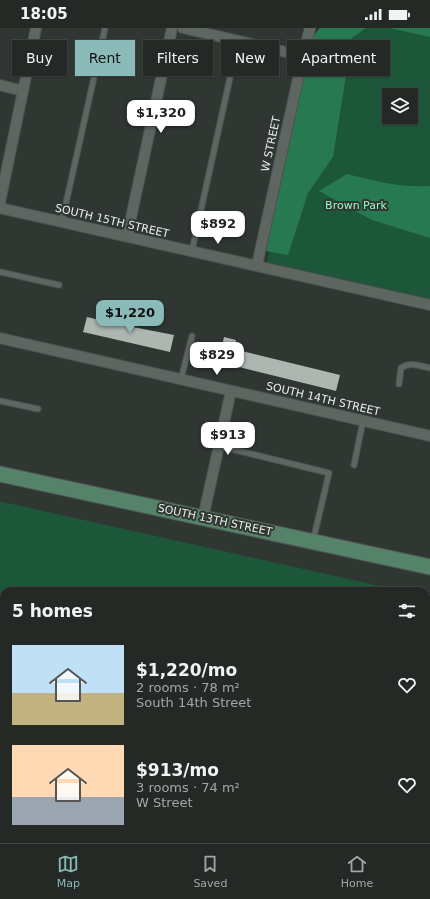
<!DOCTYPE html>
<html lang="en">
<head>
<meta charset="utf-8">
<style>
	body { margin:0; font-family:"DejaVu Sans",sans-serif; background:#303532; color:#f1f3f6; height:100vh; display:flex; flex-direction:column; font-size:15px; white-space:nowrap }
	* { box-sizing:border-box; margin:0 }
	p { font-size:13px; color:#a3a6a7 }
	.icon { flex:none; width:22px; height:22px; fill:none; stroke:currentColor; stroke-width:2; stroke-linecap:round; stroke-linejoin:round }
	.map { position:relative; flex:1; overflow:hidden }
	.sheet { position:absolute; left:0px; top:559px; width:430px; height:256px; display:flex; flex-direction:column; background:#242926; border-radius:12px 12px 0 0; box-shadow:0 1px 3px #0004,0 0 0 1px #414543 }
	.sheet>* { flex:none }
	.banner { position:absolute; left:12px; top:12px; width:406px; height:36px; display:flex; gap:8px }
	.tools { position:absolute; left:382px; top:60px; display:grid; gap:8px }
	.tools a { display:grid; place-items:center; width:36px; height:36px; border-radius:0px; background:#242926; box-shadow:0 1px 3px #0004,0 0 0 1px #414543; font-size:20px }
	.price { position:absolute; translate:-50% -34px; padding:0 9px; border-radius:8px; background:#fff; color:#222; font-size:13px; line-height:26px; filter:drop-shadow(0 1px 2px #0008) }
	.price::after { content:''; position:absolute; left:50%; top:24px; width:12px; height:9px; margin-left:-6px; background:inherit; clip-path:polygon(0 0,100% 0,50% 100%) }
	.price.active { background:#8bbbb9; color:#111 }
	ul { padding:0; list-style:none }
	li { display:flex; align-items:center; gap:12px; height:100px; padding:0 12px }
	li span { display:grid; place-items:center; flex:none; width:112px; height:80px; border-radius:0px; color:#555 }
	li>.icon { margin-inline-start:auto }
	span .icon { width:48px; height:48px; fill:#fffc; stroke-width:1 }
	li b { font-size:17px }
	h2 { display:flex; justify-content:space-between; align-items:center; height:48px; padding:0 12px; font-size:17px }
	.chip { padding:0 14px; border-radius:0px; background:#242926; box-shadow:0 1px 3px #0004,0 0 0 1px #414543; font-size:14px; line-height:36px }
	.chip.active { background:#8bbbb9; color:#111 }
	.status { display:flex; justify-content:space-between; align-items:center; height:28px; padding:0 20px; background:#242926; direction:ltr }
	.status svg { height:11px; fill:currentColor }
	.dock { display:flex; justify-content:space-around; align-items:center; height:56px; border-top:1px solid #414543; background:#242926; font-size:11px; color:#a3a6a7 }
	.dock a { display:grid; justify-items:center; gap:2px }
	.dock .active { color:#8bbbb9 }
	.map>svg:first-child { display:block }
	.green { fill:#1d573a; fill-rule:evenodd }
	.forest { fill:#277951 }
	.building { fill:#adb6b0 }
	.lines { fill:none; stroke-linecap:round; stroke-linejoin:round }
	.lane-casing { stroke:#4e5551; stroke-width:7 }
	.street-casing { stroke:#4e5551; stroke-width:12 }
	.primary-casing { stroke:#4e5551; stroke-width:17 }
	.lane { stroke:#5e6661; stroke-width:5 }
	.street { stroke:#5e6661; stroke-width:10 }
	.primary { stroke:#548369; stroke-width:15 }
	.rail { stroke:#cbd1ce; stroke-width:2.5; stroke-dasharray:2 4; stroke-linecap:butt }
	.labels { text-anchor:middle; dominant-baseline:central; stroke-width:4; stroke-linejoin:round; paint-order:stroke }
	.street-label { font-size:11px; fill:#e9eeeb; stroke:#303733 }
	.park-label { font-size:11px; fill:#94fbc1; stroke:#303733 }
</style>
</head>
<body>
<div class="status"><b>18:05</b><svg viewBox="0 0 49 12"><path d="M0 12V9h3v3zM5 12V6h3v6zM10 12V3h3v9zM15 12V0h3v12zM26 1h20v11H26zM47 4h2v5h-2z"/></svg></div>
<div class="map">
<svg width="430" height="815" viewBox="0 0 430 815">
	<rect width="100%" height="100%" fill="#303733"/>
	<!-- green -->
	<g class="green">
		<path d="M319,0H430V271L267,234ZM389,67H411V89H389Z"/>
		<polygon points="0,474 12,476 402,563 4,563 4,726 0,726"/>
		<polygon points="426,568 430,569 430,742 426,742"/>
	</g>
	<!-- forest -->
	<g class="forest">
		<polygon points="320,0 366,0 352,10 333,129 308,165 288,227 266,223 313,8"/>
		<polygon points="389,0 430,0 430,9"/>
		<path d="M347,146C374,153 401,160 430,158V210L372,192L319,163Z"/>
		<rect x="426" y="601" width="4" height="151"/>
		<polygon points="4,651 4,736 0,736 0,653"/>
	</g>
	<!-- building -->
	<g class="building">
		<polygon points="87,289 133,300 133,299 174,307 170,324 83,304"/>
		<polygon points="224,309 236,312 234,321 340,347 336,363 231,337 230,338 191,330 194,317 221,323"/>
	</g>
	<g class="lines">
		<defs>
			<g id="lane">
				<polyline points="62,193 105,0"/>
				<polyline points="192,223 238,13"/>
				<polyline points="0,244 59,257"/>
				<polyline points="181,351 192,308"/>
				<path d="M399,356L401,340C410,333 420,338 430,340"/>
				<polyline points="0,373 38,381"/>
				<polyline points="219,418 329,445 313,513"/>
				<polyline points="354,437 363,393"/>
				<polyline points="426,786 430,786"/>
				<polyline points="118,815 118,811"/>
				<polyline points="273,815 273,811"/>
				<polyline points="398,815 398,811"/>
			</g>
			<g id="street">
				<polyline points="183,0 303,28"/>
				<polyline points="0,57 23,63"/>
				<polyline points="0,174 36,0"/>
				<polyline points="0,180 430,277"/>
				<polyline points="127,208 172,0"/>
				<polyline points="257,237 303,28 310,0"/>
				<polyline points="0,310 430,408"/>
				<polyline points="203,490 231,363"/>
				<polyline points="0,774 4,774"/>
				<polyline points="90,811 94,815"/>
			</g>
			<polyline id="primary" points="0,446 430,539"/>
		</defs>
		<!-- lane casing -->
		<use href="#lane" class="lane-casing"/>
		<!-- street casing -->
		<use href="#street" class="street-casing"/>
		<!-- primary casing -->
		<use href="#primary" class="primary-casing"/>
		<!-- lane -->
		<use href="#lane" class="lane"/>
		<!-- street -->
		<use href="#street" class="street"/>
		<!-- primary -->
		<use href="#primary" class="primary"/>
		<!-- rail -->
		<g class="rail">
			<polyline points="0,743 4,743"/>
			<polyline points="426,760 430,761"/>
		</g>
	</g>
	<g class="labels">
		<!-- street labels -->
		<g class="street-label">
			<text transform="translate(271 116) rotate(-78)">W STREET</text>
			<text transform="translate(112 193) rotate(13)">SOUTH 15TH STREET</text>
			<text transform="translate(323 371) rotate(13)">SOUTH 14TH STREET</text>
			<text transform="translate(215 492) rotate(12)">SOUTH 13TH STREET</text>
		</g>
		<!-- park labels -->
		<g class="park-label">
			<text x="356" y="177">Brown Park</text>
		</g>
	</g>
</svg>
<div class="tools">
<a><svg class="icon" aria-label="layers" viewBox="0 0 24 24"><path d="M12 4l9 5-9 5-9-5zM3 14l9 5 9-5"/></svg></a>
</div>
<b class="price" style="left:161px;top:106px">$1,320</b>
<b class="price" style="left:218px;top:217px">$892</b>
<b class="price active" style="left:130px;top:306px">$1,220</b>
<b class="price" style="left:217px;top:348px">$829</b>
<b class="price" style="left:228px;top:428px">$913</b>
<div class="banner">
<a class="chip">Buy</a>
<a class="chip active">Rent</a>
<a class="chip">Filters</a>
<a class="chip">New</a>
<a class="chip">Apartment</a>
</div>
<section class="sheet">
<h2>5 homes<svg class="icon" aria-label="filters" viewBox="0 0 24 24"><path d="M4 7h16M4 17h16"/><circle cx="9" cy="7" r="2"/><circle cx="15" cy="17" r="2"/></svg></h2>
<ul>
<li><span style="background:linear-gradient(#bfe0f5 60%,#c2b280 0)"><svg class="icon" aria-label="home" viewBox="0 0 24 24"><path d="M3 11l9-7 9 7M6 9v11h12V9"/></svg></span><div><b>$1,220/mo</b><p>2 rooms · 78 m²</p><p>South 14th Street</p></div><svg class="icon" aria-label="heart" viewBox="0 0 24 24"><path d="M12 20l-8-8c-3-5 5-10 8-4 3-6 11-1 8 4z"/></svg></li>
<li><span style="background:linear-gradient(#ffd9b3 65%,#9aa5b1 0)"><svg class="icon" aria-label="home" viewBox="0 0 24 24"><path d="M3 11l9-7 9 7M6 9v11h12V9"/></svg></span><div><b>$913/mo</b><p>3 rooms · 74 m²</p><p>W Street</p></div><svg class="icon" aria-label="heart" viewBox="0 0 24 24"><path d="M12 20l-8-8c-3-5 5-10 8-4 3-6 11-1 8 4z"/></svg></li>
</ul>
</section>
</div>
<nav class="dock">
<a class="active"><svg class="icon" aria-label="map" viewBox="0 0 24 24"><path d="M3 6l6-2 6 2 6-2v14l-6 2-6-2-6 2zM9 4v14M15 6v14"/></svg>Map</a>
<a><svg class="icon" aria-label="saved" viewBox="0 0 24 24"><path d="M7 4h10v16l-5-4-5 4z"/></svg>Saved</a>
<a><svg class="icon" aria-label="home" viewBox="0 0 24 24"><path d="M3 11l9-7 9 7M6 9v11h12V9"/></svg>Home</a>
</nav>
</body>
</html>
